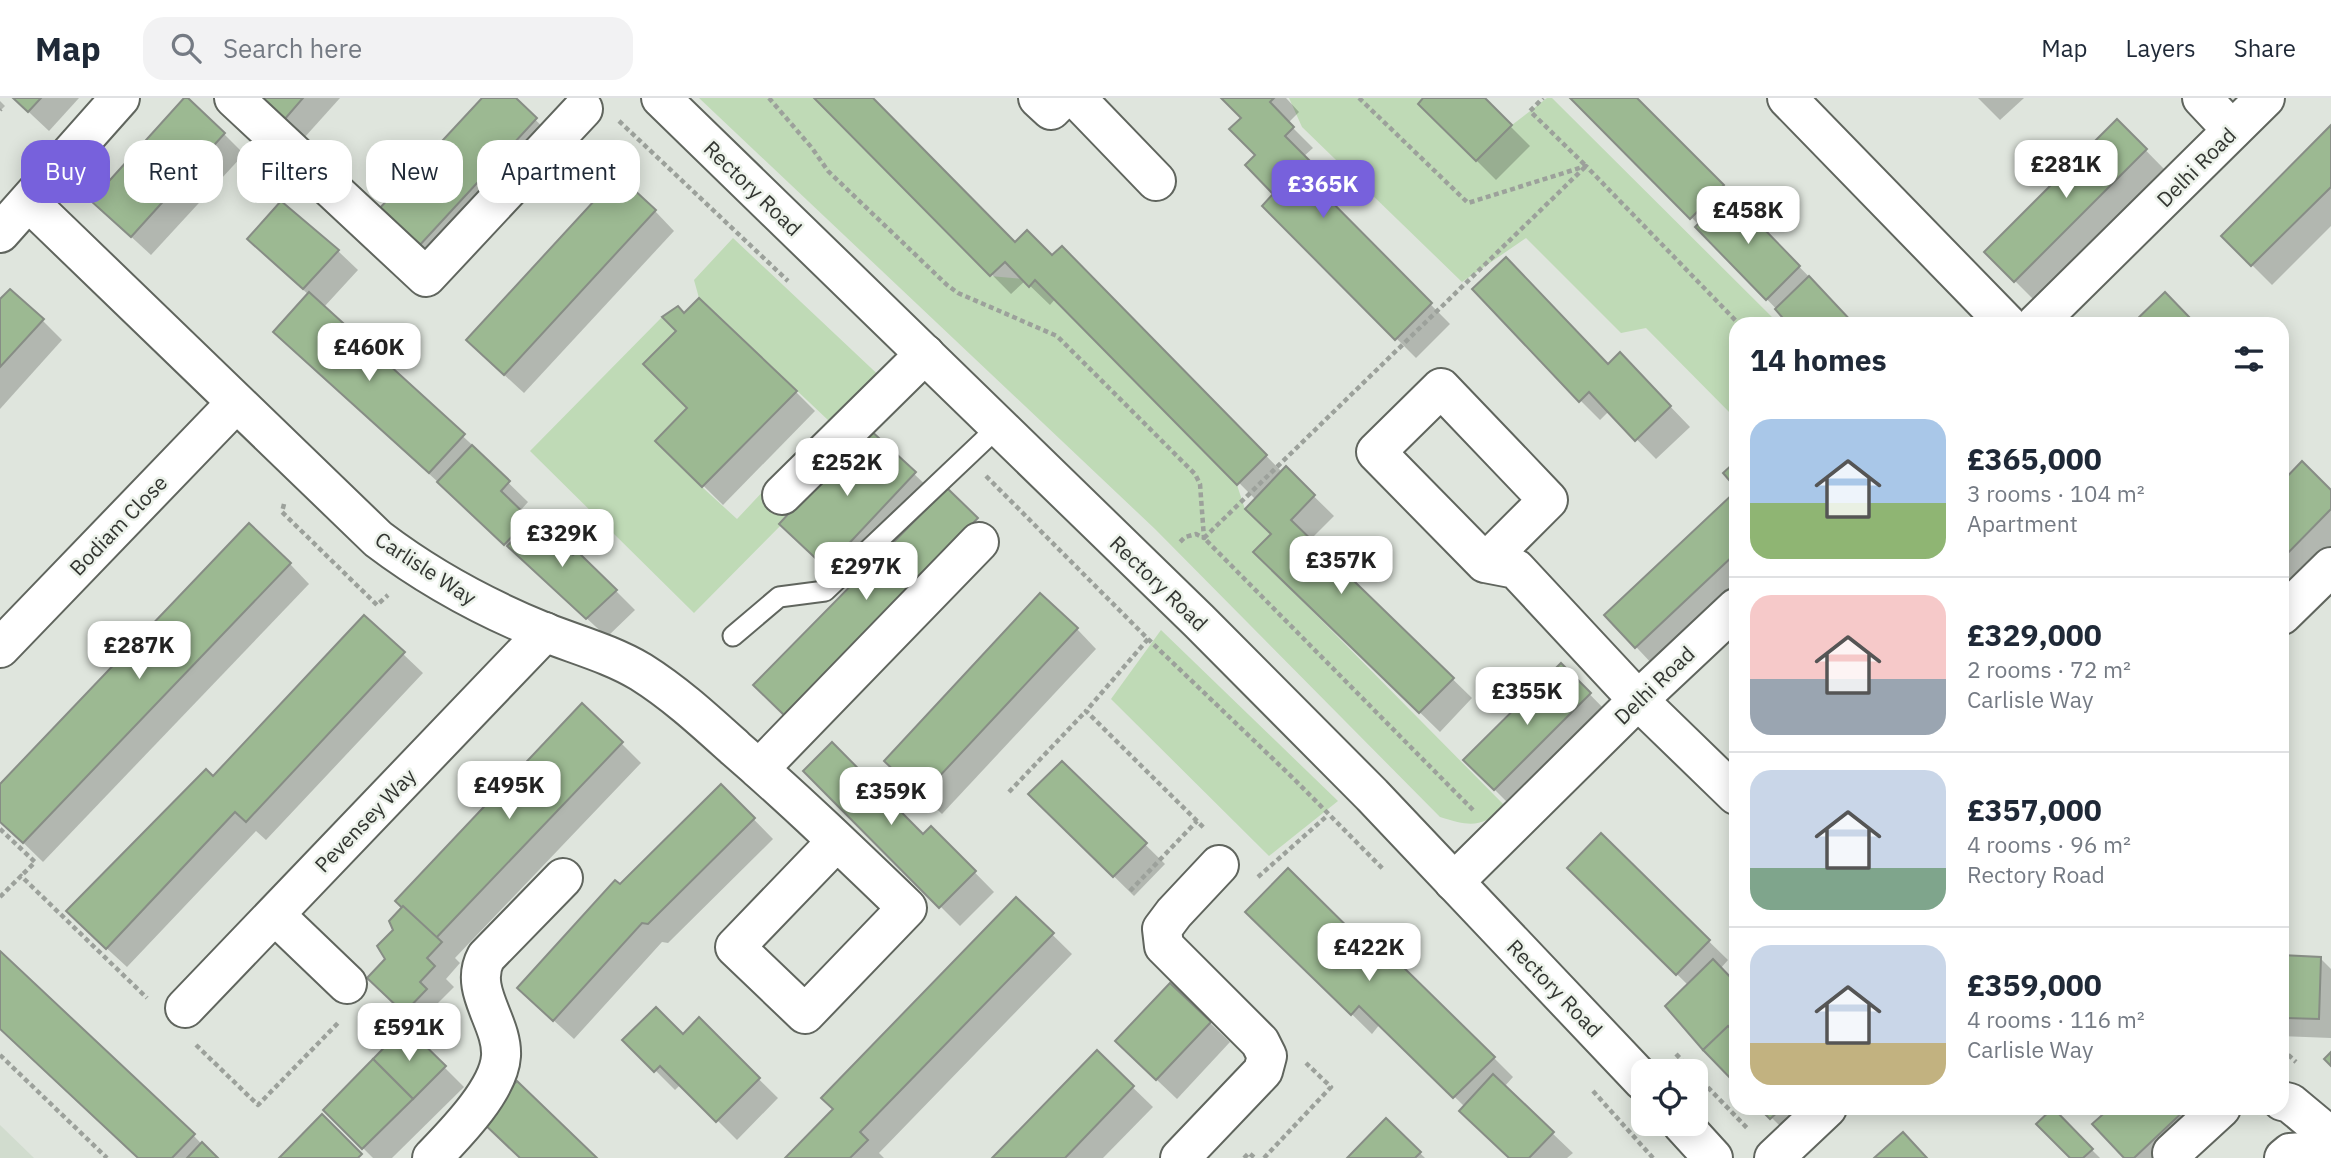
<!DOCTYPE html>
<html lang="en">
<head>
<meta charset="utf-8">
<style>
	body { margin:0; font-family:"IBM Plex Sans",sans-serif; background:#f2f2f3; color:#1f2937; height:100vh; display:flex; flex-direction:column; font-size:26px; white-space:nowrap }
	* { box-sizing:border-box; margin:0 }
	p { font-size:23px; color:#747a83 }
	.icon { flex:none; width:38px; height:38px; fill:none; stroke:currentColor; stroke-width:2; stroke-linecap:round; stroke-linejoin:round }
	.map { position:relative; flex:1; overflow:hidden }
	.drawer { position:absolute; left:1729px; top:219px; width:560px; height:798px; display:flex; flex-direction:column; background:#fff; border-radius:21px; box-shadow:0 4px 18px #0003 }
	.drawer>* { flex:none }
	.top-card { position:absolute; left:21px; top:42px; width:665px; height:63px; display:flex; gap:14px }
	.fabs { position:absolute; left:1631px; top:961px; display:grid; gap:14px }
	.fabs a { display:grid; place-items:center; width:77px; height:77px; border-radius:14px; background:#fff; box-shadow:0 4px 18px #0003; font-size:35px }
	.price { position:absolute; translate:-50% -60px; padding:0 16px; border-radius:14px; background:#fff; color:#222; font-size:23px; line-height:46px; filter:drop-shadow(0 2px 4px #0008) }
	.price::after { content:''; position:absolute; left:50%; top:42px; width:21px; height:16px; margin-left:-10px; background:inherit; clip-path:polygon(0 0,100% 0,50% 100%) }
	.price.on { background:#7761dc; color:#fff }
	ul { padding:0; list-style:none }
	li { display:flex; align-items:center; gap:21px; height:175px; padding:0 21px }
	li+li { border-top:2px solid #e0e1e3 }
	li span { display:grid; place-items:center; flex:none; width:196px; height:140px; border-radius:21px; color:#555 }
	li>.icon { margin-inline-start:auto }
	span .icon { width:84px; height:84px; fill:#fffc; stroke-width:1 }
	li b { font-size:30px }
	h2 { display:flex; justify-content:space-between; align-items:center; height:84px; padding:0 21px; font-size:30px }
	.tag { padding:0 24px; border-radius:21px; background:#fff; box-shadow:0 4px 18px #0003; font-size:24px; line-height:63px }
	.tag.on { background:#7761dc; color:#fff }
	header { display:flex; align-items:center; gap:42px; box-sizing:border-box; height:98px; padding:0 35px; background:#fff; border-bottom:2px solid #e0e1e3 }
	header strong { font-size:33px }
	nav { display:flex; gap:38px; margin-inline-start:auto; font-size:24px }
	.search { width:490px; height:63px; background:#f2f2f3; display:flex; align-items:center; gap:18px; box-sizing:border-box; padding:0 24px; border-radius:21px; color:#747a83; font-size:26px }
	.map>svg:first-child { display:block }
	.built { fill:#d1dcce }
	.green { fill:#bfdab6 }
	.shadow { fill:#0003 }
	.building { fill:#9cb992; stroke:#878d85; stroke-width:2 }
	.lines { fill:none; stroke-linecap:round; stroke-linejoin:round }
	.lane-casing { stroke:#60655e; stroke-width:23 }
	.street-casing { stroke:#60655e; stroke-width:42 }
	.secondary-casing { stroke:#60655e; stroke-width:42 }
	.path { stroke:#9ca19b; stroke-width:4.5; stroke-dasharray:5 3.5; stroke-linecap:butt }
	.lane { stroke:#fff; stroke-width:19 }
	.street { stroke:#fff; stroke-width:38 }
	.secondary { stroke:#fff; stroke-width:38 }
	.labels { text-anchor:middle; dominant-baseline:central; stroke-width:5; stroke-linejoin:round; paint-order:stroke }
	.street-label { font-size:21px; fill:#323531; stroke:#ecf2ea }
</style>
</head>
<body>
<header>
<strong>Map</strong>
<div class="search"><svg class="icon" aria-label="search" viewBox="0 0 24 24"><circle cx="10" cy="10" r="6"/><path d="M15 15l6 6"/></svg>Search here</div>
<nav><a>Map</a><a>Layers</a><a>Share</a></nav>
</header>
<div class="map">
<svg width="2331" height="1060" viewBox="0 0 2331 1060">
	<rect width="100%" height="100%" fill="#dfe5dd"/>
	<!-- built -->
	<polygon class="built" points="0,1027 34,1060 0,1060"/>
	<!-- green -->
	<g class="green">
		<path d="M699,0H814L990,178L1035,182L1237,387L1245,411L1271,436L1254,454L1507,710C1480,729 1472,729 1440,719L1155,431Z"/>
		<polygon points="1289,0 1423,0 1418,6 1476,63 1512,27 1547,0 1552,0 1779,226 1736,226 1736,321 1646,230 1621,235 1526,140 1462,184 1302,29"/>
		<polygon points="733,140 905,302 694,515 530,353 662,219 676,233 643,266 687,310 702,389 737,421 829,323 699,200 694,182"/>
		<polygon points="1161,532 1338,703 1269,758 1111,601"/>
	</g>
	<!-- shadow -->
	<g class="shadow">
		<polygon points="14,0 79,0 49,33"/>
		<polygon points="259,0 340,0 304,40"/>
		<polygon points="484,0 513,0 555,41 439,167 400,132"/>
		<polygon points="817,0 871,0 1015,146 1052,160 1062,151 1283,375 1286,371 1334,418 1310,442 1472,600 1440,634 1275,473 1273,436 1256,402 1056,200 1050,207 1025,183 1011,196"/>
		<polygon points="1223,0 1286,0 1299,14 1288,25 1313,50 1303,59 1331,86 1321,96 1450,226 1416,260 1264,108 1276,96 1243,20"/>
		<polygon points="1425,0 1482,0 1530,48 1496,82 1420,6"/>
		<polygon points="1573,0 1635,0 1742,108 1741,109 1819,189 1791,226 1697,129 1699,127"/>
		<polygon points="1978,0 2024,0 2000,22"/>
		<polygon points="0,3 5,8 0,13"/>
		<polygon points="2117,23 2165,72 2035,203 1986,154"/>
		<polygon points="2331,30 2331,128 2272,187 2223,138"/>
		<polygon points="224,36 244,56 151,157 113,122"/>
		<polygon points="655,113 674,133 524,295 488,262"/>
		<polygon points="338,153 358,172 324,209 483,357 482,359 528,404 520,413 616,493 635,512 607,539 295,253 309,197 269,161"/>
		<polygon points="0,204 42,222 62,242 0,311"/>
		<polygon points="1608,268 1639,276 1690,329 1656,361 1609,313 1600,322 1580,302"/>
		<polygon points="796,294 815,313 723,407 658,343 690,311"/>
		<polygon points="868,332 934,395 847,488 801,445"/>
		<polygon points="2282,386 2331,394 2331,451 2288,494 2282,488"/>
		<polygon points="1736,396 1736,493 1655,569 1606,517"/>
		<polygon points="290,466 309,486 43,764 0,722 0,688"/>
		<polygon points="1077,531 1096,551 942,716 906,682"/>
		<polygon points="403,556 423,575 266,742 256,733 127,869 88,833 213,680"/>
		<polygon points="1561,567 1609,616 1514,711 1465,662"/>
		<polygon points="621,645 641,665 455,860 460,865 446,881 454,889 438,905 445,912 424,933 370,880"/>
		<polygon points="1062,665 1165,766 1134,798 1030,696"/>
		<polygon points="805,673 923,738 931,730 994,794 960,828"/>
		<polygon points="2282,678 2288,685 2282,691"/>
		<polygon points="721,688 773,741 668,845 662,844 574,941 539,909 620,788"/>
		<polygon points="1601,738 1728,862 1720,871 1736,887 1736,983 1689,888 1569,770"/>
		<polygon points="1016,801 1072,856 879,1055 884,1060 787,1060 835,1011"/>
		<polygon points="1248,814 1389,873 1494,960 1513,979 1504,989 1573,1055 1567,1060 1510,1060 1465,1009 1380,926 1372,936"/>
		<polygon points="0,855 193,1037 215,1060 139,1060 0,930"/>
		<polygon points="2282,859 2320,860 2331,871 2331,940 2282,938"/>
		<polygon points="699,922 778,1000 737,1042 681,986 675,992 625,942 683,938"/>
		<polygon points="1210,925 1230,944 1177,1001 1137,963"/>
		<polygon points="405,930 464,989 392,1060 373,1060 325,1012"/>
		<polygon points="1097,955 1153,1009 1103,1060 995,1060"/>
		<polygon points="1762,1010 1822,1010 1791,1039"/>
		<polygon points="2113,1010 2205,1010 2174,1060 2126,1060 2095,1026"/>
		<polygon points="2053,1013 2100,1060 2072,1060"/>
		<polygon points="1386,1022 1425,1060 1349,1060"/>
	</g>
	<!-- building -->
	<g class="building">
		<polygon points="13,0 41,0 28,14"/>
		<polygon points="184,0 188,0 225,35 131,139 91,103"/>
		<polygon points="259,0 303,0 284,22"/>
		<polygon points="482,0 516,0 537,20 418,149 378,112"/>
		<polygon points="814,0 873,0 1015,144 1027,132 1052,157 1062,148 1267,357 1237,387 1035,182 1029,189 1005,164 990,178"/>
		<polygon points="1221,0 1274,0 1270,4 1294,29 1285,38 1313,66 1303,75 1432,205 1395,242 1262,108 1273,96 1245,67 1255,57 1229,31 1241,20"/>
		<polygon points="1423,0 1485,0 1512,27 1476,63 1418,6"/>
		<polygon points="1570,0 1637,0 1724,87 1690,121"/>
		<polygon points="2117,21 2147,51 2014,184 1984,154"/>
		<polygon points="2331,27 2331,89 2251,168 2221,138"/>
		<polygon points="618,77 656,112 504,277 466,242"/>
		<polygon points="1729,95 1800,168 1766,202 1695,129"/>
		<polygon points="281,103 339,152 303,191 247,141"/>
		<polygon points="1506,159 1608,266 1620,254 1671,308 1635,343 1589,294 1579,304 1472,191"/>
		<polygon points="1809,178 1854,226 1788,226 1775,211"/>
		<polygon points="10,191 44,221 0,269 0,201"/>
		<polygon points="309,194 465,336 429,375 273,234"/>
		<polygon points="2165,194 2192,222 2188,226 2132,226"/>
		<polygon points="699,200 797,293 702,389 655,343 687,310 643,266 676,233 662,219 678,208 684,215"/>
		<polygon points="868,330 916,374 826,470 779,426"/>
		<polygon points="472,347 510,383 501,393 529,420 504,447 437,384"/>
		<polygon points="1736,363 1736,390 1723,375"/>
		<polygon points="2302,363 2331,392 2331,411 2282,461 2282,384"/>
		<polygon points="1286,368 1315,397 1291,422 1454,580 1419,615 1253,454 1271,436 1245,411"/>
		<polygon points="947,390 978,420 784,617 753,587"/>
		<polygon points="1736,393 1736,455 1635,550 1604,517"/>
		<polygon points="537,419 573,457 578,454 617,492 586,521 507,448"/>
		<polygon points="249,425 291,465 23,745 0,724 0,686"/>
		<polygon points="1040,495 1078,530 921,698 884,663"/>
		<polygon points="364,517 405,554 246,724 235,714 106,851 66,813 206,671 213,678"/>
		<polygon points="1561,565 1591,595 1494,692 1463,662"/>
		<polygon points="582,605 623,644 435,841 395,803"/>
		<polygon points="832,644 923,736 931,728 976,773 939,810 803,673"/>
		<polygon points="1062,663 1147,745 1113,779 1028,696"/>
		<polygon points="721,686 755,720 648,826 642,825 553,923 517,890 615,782 620,786"/>
		<polygon points="1601,735 1710,842 1676,877 1567,770"/>
		<polygon points="1288,770 1389,870 1396,862 1495,959 1453,1000 1359,908 1351,917 1245,814"/>
		<polygon points="1016,799 1054,835 860,1034 868,1042 850,1060 785,1060 833,1011 821,1000"/>
		<polygon points="403,808 442,844 427,860 435,868 420,884 427,891 404,915 367,880 385,861 377,848 393,832 389,823"/>
		<polygon points="0,853 195,1036 172,1060 138,1060 0,931"/>
		<polygon points="2282,857 2321,859 2319,921 2282,920"/>
		<polygon points="1713,861 1736,885 1736,922 1703,952 1665,908"/>
		<polygon points="1170,885 1211,924 1156,982 1115,943"/>
		<polygon points="656,909 683,936 699,919 760,980 716,1024 660,968 654,974 622,942"/>
		<polygon points="405,928 446,968 413,1001 373,961"/>
		<polygon points="1728,928 1736,936 1736,986 1703,952"/>
		<polygon points="1097,952 1134,988 1065,1060 992,1060"/>
		<polygon points="2331,954 2331,968 2324,961"/>
		<polygon points="373,961 413,1001 362,1051 323,1012"/>
		<polygon points="1493,976 1554,1034 1529,1060 1509,1060 1459,1013"/>
		<polygon points="517,983 597,1060 520,1060 480,1022"/>
		<polygon points="1759,1010 1782,1010 1770,1021"/>
		<polygon points="2053,1010 2093,1051 2083,1060 2070,1060 2036,1026"/>
		<polygon points="2110,1010 2187,1010 2134,1060 2124,1060 2092,1026"/>
		<polygon points="322,1016 362,1056 358,1060 279,1060"/>
		<polygon points="1386,1020 1421,1054 1415,1060 1347,1060"/>
		<polygon points="1903,1034 1927,1060 1874,1060"/>
		<polygon points="202,1044 218,1060 187,1060"/>
	</g>
	<g class="lines">
		<defs>
			<polyline id="lane" points="733,538 779,499 825,493 998,329"/>
			<g id="street">
				<polyline points="234,0 426,179 583,11"/>
				<polyline points="1038,0 1051,12 1063,0"/>
				<polyline points="1076,0 1156,83"/>
				<polyline points="1787,0 2007,226"/>
				<polyline points="2202,0 2232,32"/>
				<path d="M29,104L378,441C428,479 485,510 544,534C577,547 611,556 641,574C676,596 706,624 736,651C795,702 851,756 907,810L805,916L735,849L837,743"/>
				<polyline points="0,135 120,0"/>
				<polyline points="2036,226 2265,0"/>
				<polyline points="782,397 925,256"/>
				<polyline points="1485,465 1548,402 1441,290 1376,354 1485,465 1516,471 1638,602 1736,697"/>
				<polyline points="2282,517 2331,469"/>
				<polyline points="0,550 236,305"/>
				<polyline points="759,671 979,444"/>
				<polyline points="1454,784 1638,602 1736,510"/>
				<polyline points="275,817 347,886"/>
				<polyline points="185,910 545,534"/>
				<polyline points="2282,1003 2290,1005 2331,1039"/>
				<polyline points="2172,1055 2221,1010"/>
				<path d="M432,1060C455,1036 499,992 501,958C503,924 468,892 486,859L563,780"/>
				<polyline points="1180,1060 1263,973 1267,958 1260,944 1164,848 1162,831 1174,815 1219,767"/>
				<polyline points="1774,1060 1827,1010"/>
				<polyline points="2284,1060 2290,1055 2331,1052"/>
			</g>
			<g id="secondary">
				<polyline points="661,0 1199,523 1372,697 1643,983"/>
				<polyline points="1682,1026 1713,1060"/>
			</g>
		</defs>
		<!-- lane casing -->
		<use href="#lane" class="lane-casing"/>
		<!-- street casing -->
		<use href="#street" class="street-casing"/>
		<!-- secondary casing -->
		<use href="#secondary" class="secondary-casing"/>
		<!-- path -->
		<g class="path">
			<polyline points="769,0 812,50 828,73 947,187 958,195 1057,238 1195,376 1200,386 1204,440 1196,436 1185,439 1178,446"/>
			<polyline points="1359,0 1468,105 1586,68 1739,226"/>
			<polyline points="0,12 1,11"/>
			<polyline points="619,23 788,183"/>
			<polyline points="986,378 1148,541 1293,680 1383,771"/>
			<polyline points="284,406 282,414 377,507 388,497"/>
			<polyline points="1148,541 1086,613 1204,730"/>
			<polyline points="1009,694 1086,613"/>
			<polyline points="1473,712 1204,440 1586,68 1530,13 1543,0"/>
			<polyline points="0,731 35,764 21,778"/>
			<polyline points="1258,779 1328,717"/>
			<polyline points="1130,793 1197,723"/>
			<polyline points="0,799 21,778 147,900"/>
			<polyline points="196,947 258,1007 338,925"/>
			<polyline points="2282,951 2296,964"/>
			<polyline points="1676,956 1692,973"/>
			<polyline points="0,957 107,1060"/>
			<polyline points="1696,977 1749,1032"/>
			<polyline points="1593,993 1653,1060"/>
			<polyline points="1244,1060 1249,1055 1255,1060"/>
			<polyline points="1264,1060 1331,989 1306,965"/>
		</g>
		<!-- lane -->
		<use href="#lane" class="lane"/>
		<!-- street -->
		<use href="#street" class="street"/>
		<!-- secondary -->
		<use href="#secondary" class="secondary"/>
	</g>
	<g class="labels">
		<!-- street labels -->
		<g class="street-label">
			<text transform="translate(2196 69) rotate(-45)">Delhi Road</text>
			<text transform="translate(753 90) rotate(44)">Rectory Road</text>
			<text transform="translate(118 427) rotate(-46)">Bodiam Close</text>
			<text transform="translate(426 470) rotate(33)">Carlisle Way</text>
			<text transform="translate(1159 485) rotate(44)">Rectory Road</text>
			<text transform="translate(1654 587) rotate(-44)">Delhi Road</text>
			<text transform="translate(365 722) rotate(-46)">Pevensey Way</text>
			<text transform="translate(1555 890) rotate(46)">Rectory Road</text>
		</g>
	</g>
</svg>
<div class="fabs">
<a><svg class="icon" aria-label="locate" viewBox="0 0 24 24"><circle cx="12" cy="12" r="6"/><path d="M12 2v4M12 18v4M2 12h4M18 12h4"/></svg></a>
</div>
<b class="price" style="left:2066px;top:102px">£281K</b>
<b class="price on" style="left:1323px;top:122px">£365K</b>
<b class="price" style="left:1748px;top:148px">£458K</b>
<b class="price" style="left:369px;top:285px">£460K</b>
<b class="price" style="left:847px;top:400px">£252K</b>
<b class="price" style="left:562px;top:471px">£329K</b>
<b class="price" style="left:1341px;top:498px">£357K</b>
<b class="price" style="left:866px;top:504px">£297K</b>
<b class="price" style="left:139px;top:583px">£287K</b>
<b class="price" style="left:1527px;top:629px">£355K</b>
<b class="price" style="left:509px;top:723px">£495K</b>
<b class="price" style="left:891px;top:729px">£359K</b>
<b class="price" style="left:1369px;top:885px">£422K</b>
<b class="price" style="left:409px;top:965px">£591K</b>
<div class="top-card">
<a class="tag on">Buy</a>
<a class="tag">Rent</a>
<a class="tag">Filters</a>
<a class="tag">New</a>
<a class="tag">Apartment</a>
</div>
<section class="drawer">
<h2>14 homes<svg class="icon" aria-label="filters" viewBox="0 0 24 24"><path d="M4 7h16M4 17h16"/><circle cx="9" cy="7" r="2"/><circle cx="15" cy="17" r="2"/></svg></h2>
<ul>
<li><span style="background:linear-gradient(#a9c7e8 60%,#8fb573 0)"><svg class="icon" aria-label="home" viewBox="0 0 24 24"><path d="M3 11l9-7 9 7M6 9v11h12V9"/></svg></span><div><b>£365,000</b><p>3 rooms · 104 m²</p><p>Apartment</p></div></li>
<li><span style="background:linear-gradient(#f6c9c9 60%,#9aa5b1 0)"><svg class="icon" aria-label="home" viewBox="0 0 24 24"><path d="M3 11l9-7 9 7M6 9v11h12V9"/></svg></span><div><b>£329,000</b><p>2 rooms · 72 m²</p><p>Carlisle Way</p></div></li>
<li><span style="background:linear-gradient(#c9d6e8 70%,#7fa58c 0)"><svg class="icon" aria-label="home" viewBox="0 0 24 24"><path d="M3 11l9-7 9 7M6 9v11h12V9"/></svg></span><div><b>£357,000</b><p>4 rooms · 96 m²</p><p>Rectory Road</p></div></li>
<li><span style="background:linear-gradient(#c9d6e8 70%,#c2b280 0)"><svg class="icon" aria-label="home" viewBox="0 0 24 24"><path d="M3 11l9-7 9 7M6 9v11h12V9"/></svg></span><div><b>£359,000</b><p>4 rooms · 116 m²</p><p>Carlisle Way</p></div></li>
</ul>
</section>
</div>
</body>
</html>
